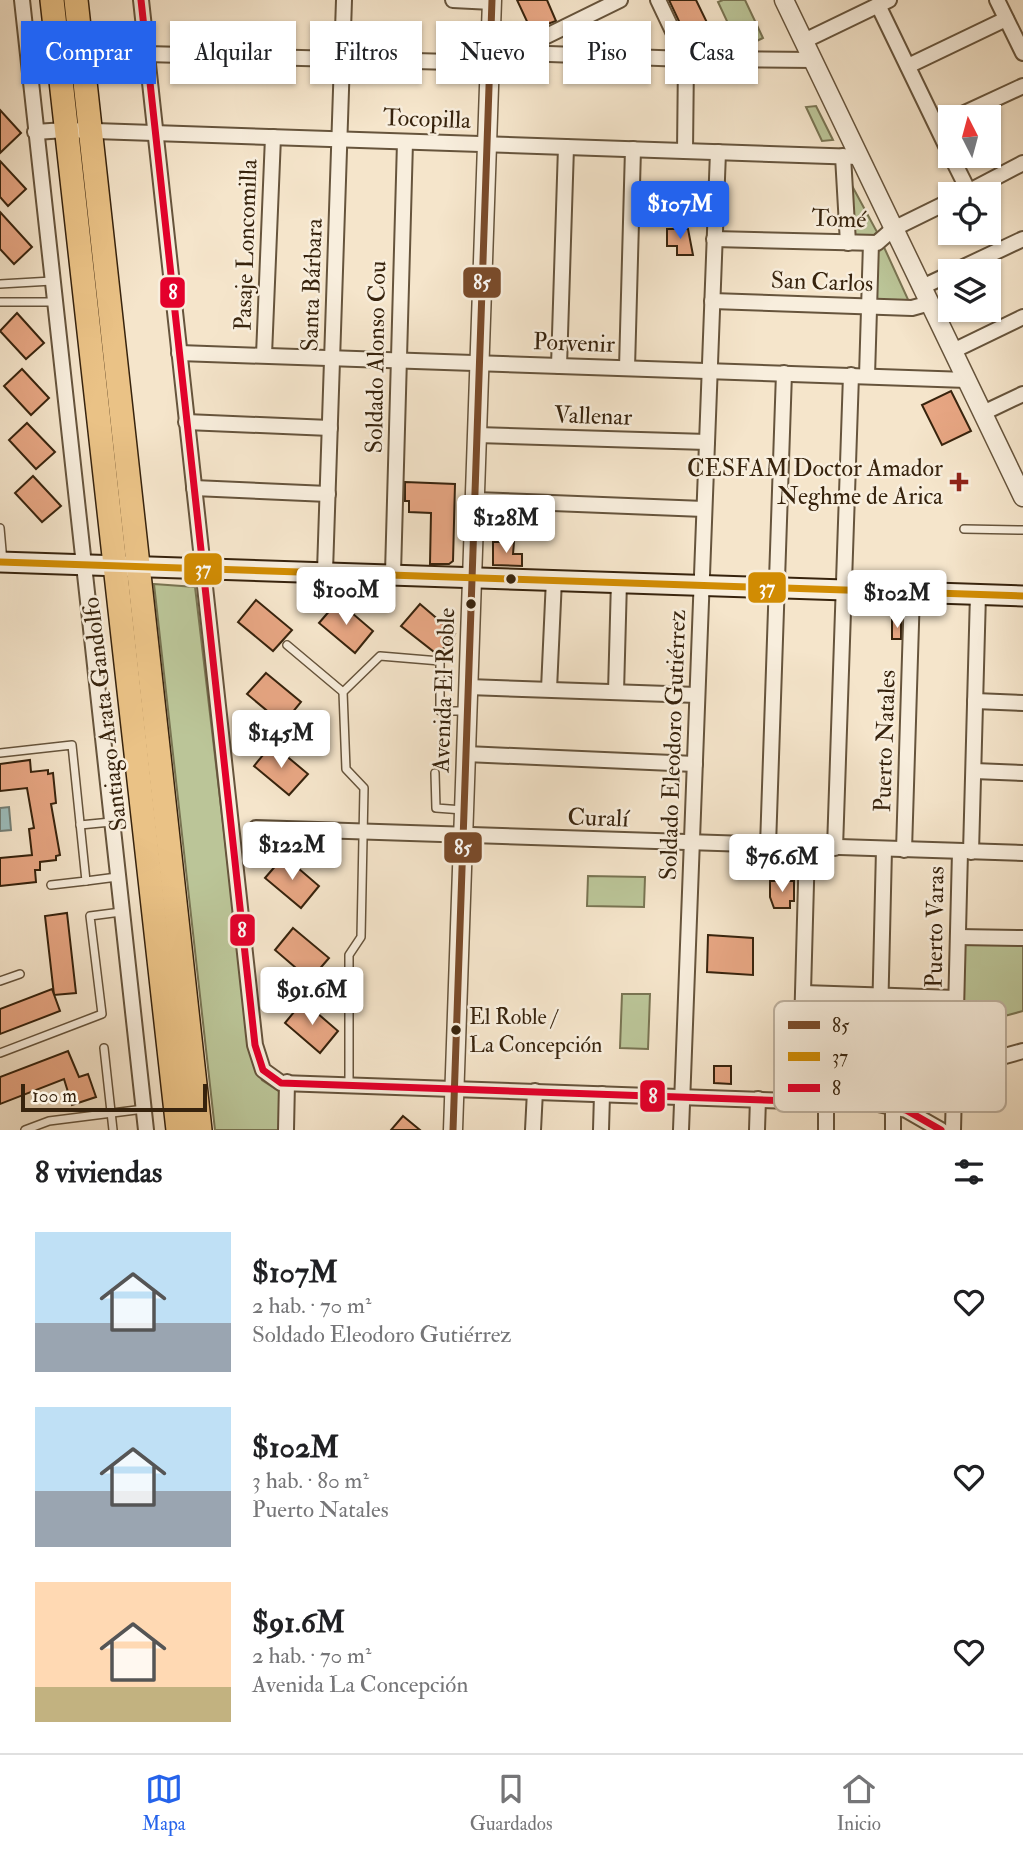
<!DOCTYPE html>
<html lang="es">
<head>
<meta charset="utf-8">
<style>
	body { margin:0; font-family:"IM FELL Double Pica",serif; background:#f2f2f2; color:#202124; height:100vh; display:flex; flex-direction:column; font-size:26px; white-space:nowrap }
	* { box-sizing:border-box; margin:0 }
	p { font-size:23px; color:#757577 }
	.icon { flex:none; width:38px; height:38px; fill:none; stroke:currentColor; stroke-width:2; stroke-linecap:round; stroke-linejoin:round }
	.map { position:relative; height:1130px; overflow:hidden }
	.side { display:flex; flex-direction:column; background:#fff; flex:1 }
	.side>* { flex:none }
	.top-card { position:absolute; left:21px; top:21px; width:982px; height:63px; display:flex; gap:14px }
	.needle { width:46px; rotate:354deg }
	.controls { position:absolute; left:938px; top:105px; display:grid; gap:14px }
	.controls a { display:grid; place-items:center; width:63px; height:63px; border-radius:0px; background:#fff; box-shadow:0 2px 5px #0004; font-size:35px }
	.scale { position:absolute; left:21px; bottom:18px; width:186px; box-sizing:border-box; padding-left:7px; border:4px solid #37230d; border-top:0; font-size:19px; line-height:24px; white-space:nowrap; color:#37230d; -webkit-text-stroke:5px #f8eedd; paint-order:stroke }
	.price { position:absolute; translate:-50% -60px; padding:0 16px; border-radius:7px; background:#fff; color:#222; font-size:23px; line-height:46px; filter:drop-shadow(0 2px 4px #0008) }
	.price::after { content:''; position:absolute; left:50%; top:42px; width:21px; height:16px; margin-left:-10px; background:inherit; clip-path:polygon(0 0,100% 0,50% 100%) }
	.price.current { background:#2563eb; color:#fff }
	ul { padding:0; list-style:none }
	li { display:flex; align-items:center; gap:21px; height:175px; padding:0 35px }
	li span { display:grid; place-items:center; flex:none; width:196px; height:140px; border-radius:0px; color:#555 }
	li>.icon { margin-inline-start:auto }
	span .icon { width:84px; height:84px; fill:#fffc; stroke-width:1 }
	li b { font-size:30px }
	h2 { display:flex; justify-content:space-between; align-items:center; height:84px; padding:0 35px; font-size:30px }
	.pill { padding:0 24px; border-radius:0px; background:#fff; box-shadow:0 2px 5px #0004; font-size:24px; line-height:63px }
	.pill.current { background:#2563eb; color:#fff }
	.dock { display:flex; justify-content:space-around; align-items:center; height:98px; border-top:2px solid #e0e0e0; background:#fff; font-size:19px; color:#757577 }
	.dock a { display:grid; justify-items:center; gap:4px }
	.dock .current { color:#2563eb }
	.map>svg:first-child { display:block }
	.green { fill:#bbc598; stroke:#797452; stroke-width:2 }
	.water { fill:#9dbebd; stroke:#748077; stroke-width:2 }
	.building { fill:#e7a683; stroke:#37230d; stroke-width:2 }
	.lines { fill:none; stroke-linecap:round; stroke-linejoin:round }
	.service-casing { stroke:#66543c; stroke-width:10 }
	.minor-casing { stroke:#66543c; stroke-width:18 }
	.tertiary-casing { stroke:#66543c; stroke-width:21 }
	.secondary-casing { stroke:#37230d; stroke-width:23 }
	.primary-casing { stroke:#37230d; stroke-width:26 }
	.service { stroke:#f8eedd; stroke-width:7 }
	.minor { stroke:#f8eedd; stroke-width:14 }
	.tertiary { stroke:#f8eedd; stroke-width:18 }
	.secondary { stroke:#f8eedd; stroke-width:19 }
	.primary { stroke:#eac286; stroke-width:23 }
	.bus-1-casing { stroke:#f8eedd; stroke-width:12 }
	.bus-2-casing { stroke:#f8eedd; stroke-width:12 }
	.bus-3-casing { stroke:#f8eedd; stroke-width:12 }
	.bus-1 { stroke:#7a4b2a; stroke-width:7 }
	.bus-2 { stroke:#d18c03; stroke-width:7 }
	.bus-3 { stroke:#e4002b; stroke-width:7 }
	.poi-dot { fill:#8f2418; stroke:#f8eedd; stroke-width:2.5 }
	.bus-dot { fill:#37230d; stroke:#f8eedd; stroke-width:2.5 }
	.labels { text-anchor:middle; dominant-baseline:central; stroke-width:5; stroke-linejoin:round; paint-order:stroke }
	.bus-label { font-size:22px; fill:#37230d; stroke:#f8eedd; text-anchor:start }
	.street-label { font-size:24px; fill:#37230d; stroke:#f8eedd }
	.poi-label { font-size:24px; fill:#37230d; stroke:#f8eedd; text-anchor:end }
	.key { fill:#f8eedd; stroke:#beb19f; stroke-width:2 }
	.key-label { font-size:19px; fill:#37230d }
	.line-badge { stroke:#f8eedd; stroke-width:2.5 }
	.badge-label { font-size:19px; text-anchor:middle; font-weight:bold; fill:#fff }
</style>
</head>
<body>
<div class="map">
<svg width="1023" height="1130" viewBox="0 0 1023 1130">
	<rect width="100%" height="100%" fill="#f5e5cb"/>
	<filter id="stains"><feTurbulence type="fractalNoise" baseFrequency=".00286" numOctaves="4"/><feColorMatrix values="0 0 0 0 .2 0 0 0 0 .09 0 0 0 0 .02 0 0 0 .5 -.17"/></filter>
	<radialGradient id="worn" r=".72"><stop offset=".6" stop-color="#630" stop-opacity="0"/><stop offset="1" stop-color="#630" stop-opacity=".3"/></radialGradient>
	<!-- green -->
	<g class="green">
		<polygon points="723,0 745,0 763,38 740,49 718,2"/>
		<polygon points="816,106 833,140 822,141 806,107"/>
		<polygon points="850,182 877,232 873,236 851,236"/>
		<polygon points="883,245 911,306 873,307 872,247"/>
		<polygon points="154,584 195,587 250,1052 262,1080 280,1092 282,1130 215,1130"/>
		<polygon points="588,876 645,877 644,907 587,906"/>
		<polygon points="963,941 1023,943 1023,1011 990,1020 998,1051 962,1062 959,1052"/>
		<polygon points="622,994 650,994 648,1049 620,1048"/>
	</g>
	<!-- water -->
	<polygon class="water" points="9,807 11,830 0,831 0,808"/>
	<!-- building -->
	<g class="building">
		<polygon points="517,0 547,0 556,21 531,30"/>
		<polygon points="669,0 696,0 715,39 697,47 690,32 685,34"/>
		<polygon points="0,110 21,133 0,153"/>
		<polygon points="0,161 26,189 8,206 0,197"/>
		<polygon points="0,212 32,247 14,264 0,249"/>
		<polygon points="667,229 688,229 693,255 677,255 677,246 667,246"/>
		<polygon points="17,313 44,343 26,359 0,331"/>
		<polygon points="22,369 49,398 31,415 4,386"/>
		<polygon points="951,391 971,431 942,445 922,405"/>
		<polygon points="27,423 55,452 36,469 9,440"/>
		<polygon points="33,476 61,506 42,522 15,493"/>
		<polygon points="405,482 455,484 453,561 449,564 430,564 431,513 409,512 409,501 405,501"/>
		<polygon points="493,542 514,542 513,554 522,554 522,566 493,565"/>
		<polygon points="256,600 292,630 273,651 238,622"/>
		<polygon points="338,601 373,631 355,653 319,623"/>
		<polygon points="420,604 455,634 438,655 401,626"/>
		<rect x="892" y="620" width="9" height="19"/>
		<polygon points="266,673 301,702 283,724 247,694"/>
		<polygon points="272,744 308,774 289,795 254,766"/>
		<polygon points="30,760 31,772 48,770 48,774 53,773 56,803 51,804 60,855 56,856 56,860 40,862 40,870 35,870 36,882 0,886 0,858 32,855 29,829 34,828 27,788 0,791 0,764"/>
		<polygon points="284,856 319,886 301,908 265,878"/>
		<polygon points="770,881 794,881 794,901 790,901 790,908 774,908 770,897"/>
		<polygon points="67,913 76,993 54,995 45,916"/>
		<polygon points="293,928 329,958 310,980 275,950"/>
		<polygon points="708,935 753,938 753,975 707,972"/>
		<polygon points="52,989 60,1011 0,1034 0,1009"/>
		<polygon points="303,1001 338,1031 320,1053 285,1023"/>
		<polygon points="68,1051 79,1077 88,1074 96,1097 72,1105 64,1079 0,1104 0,1077"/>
		<polygon points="714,1066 731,1066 731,1084 714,1083"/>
		<polygon points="403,1116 420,1130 391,1130"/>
	</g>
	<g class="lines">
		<defs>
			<g id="service">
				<polyline points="0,284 52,281"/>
				<polyline points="0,302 55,302"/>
				<polyline points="0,528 3,562"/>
				<polyline points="964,529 1023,530"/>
				<polyline points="287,645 343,692"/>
				<polyline points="0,753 72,745 86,881 51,885"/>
				<polyline points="435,773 436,808 463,810"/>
				<polyline points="80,825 111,822"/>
				<polyline points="86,881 117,877"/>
				<polyline points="0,981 20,974"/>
				<polyline points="104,1048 113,1130"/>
				<polyline points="0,1053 102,1014 90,916 121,912"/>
				<polyline points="349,1084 349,955 361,937 364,788 346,769 343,692 380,656 440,661 440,711 467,711"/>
				<polyline points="25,1130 49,1121 144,1109"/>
			</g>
			<g id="minor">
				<polyline points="22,0 146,1130"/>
				<polyline points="141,0 255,1045 263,1070 281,1083 878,1104 906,1110 941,1130"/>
				<polyline points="453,0 492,2"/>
				<polyline points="658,0 686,59 685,151"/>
				<polyline points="997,0 1023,53"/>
				<polyline points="878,5 950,154"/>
				<polyline points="804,41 889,0"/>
				<polyline points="491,52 686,59 813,60"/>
				<polyline points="514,52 620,0"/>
				<polyline points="146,54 490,63"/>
				<polyline points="908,66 1006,19"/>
				<polyline points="956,117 1023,86"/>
				<polyline points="35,132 66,130 859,157"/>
				<polyline points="843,156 848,243"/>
				<polyline points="951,156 969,192"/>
				<polyline points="964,194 1023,163"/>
				<polyline points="714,239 877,243 893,229 950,201"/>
				<polyline points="955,271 1023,239"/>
				<polyline points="922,287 950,274"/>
				<polyline points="712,301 912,308 930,303"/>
				<polyline points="953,351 1023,317"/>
				<polyline points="179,353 967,380"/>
				<polyline points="264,355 273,137"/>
				<polyline points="559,366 566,147"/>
				<polyline points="627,368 633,149"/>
				<polyline points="867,376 871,243"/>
				<polyline points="983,413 1023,394"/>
				<polyline points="186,422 330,428"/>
				<polyline points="477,435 707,442"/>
				<polyline points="194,488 328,494"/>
				<polyline points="475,500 704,509"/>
				<polyline points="325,571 344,0"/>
				<polyline points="393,573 405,142"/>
				<polyline points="468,687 697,695"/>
				<polyline points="549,689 554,579"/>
				<polyline points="616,692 619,581"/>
				<polyline points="975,701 1023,703"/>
				<polyline points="466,754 695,764"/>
				<polyline points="974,771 1023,773"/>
				<polyline points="256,828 1023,853"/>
				<polyline points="768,846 784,373"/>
				<polyline points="835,848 851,375"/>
				<polyline points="904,850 912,592"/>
				<polyline points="971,852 978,594"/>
				<polyline points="958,937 1023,938"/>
				<polyline points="803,993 956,998"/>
				<polyline points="954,1070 1023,1051"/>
				<polyline points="800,1101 807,847"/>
				<polyline points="878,1104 884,849"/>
				<polyline points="286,1130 287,1082"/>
				<polyline points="533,1130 535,1091"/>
				<polyline points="601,1130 602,1094"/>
				<polyline points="681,1130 718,152"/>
				<polyline points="757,1130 758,1099"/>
				<polyline points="826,1130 826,1102"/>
				<polyline points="893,1130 893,1106"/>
				<polyline points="953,1130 960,852"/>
			</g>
			<g id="tertiary">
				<polyline points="784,0 1023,497"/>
				<polyline points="453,1130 492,0"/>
			</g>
			<polyline id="secondary" points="0,562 1023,596"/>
			<g id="primary">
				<polyline points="52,0 178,1130"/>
				<polyline points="76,0 200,1130"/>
			</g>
		</defs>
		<!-- service casing -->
		<use href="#service" class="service-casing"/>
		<!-- minor casing -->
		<use href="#minor" class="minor-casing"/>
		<!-- tertiary casing -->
		<use href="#tertiary" class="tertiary-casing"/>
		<!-- secondary casing -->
		<use href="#secondary" class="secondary-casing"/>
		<!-- primary casing -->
		<use href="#primary" class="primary-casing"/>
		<!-- service -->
		<use href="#service" class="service"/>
		<!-- minor -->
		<use href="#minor" class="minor"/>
		<!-- tertiary -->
		<use href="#tertiary" class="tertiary"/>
		<!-- secondary -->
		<use href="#secondary" class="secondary"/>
		<!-- primary -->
		<use href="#primary" class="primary"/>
		<defs>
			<polyline id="bus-1" points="453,1130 492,0"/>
			<polyline id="bus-2" points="0,562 1023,596"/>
			<polyline id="bus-3" points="141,0 255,1045 263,1070 281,1083 878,1104 906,1110 941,1130"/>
		</defs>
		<!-- bus-1 casing -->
		<use href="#bus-1" class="bus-1-casing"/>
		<!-- bus-2 casing -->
		<use href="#bus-2" class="bus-2-casing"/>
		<!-- bus-3 casing -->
		<use href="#bus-3" class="bus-3-casing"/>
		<!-- bus-1 -->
		<use href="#bus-1" class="bus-1"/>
		<!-- bus-2 -->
		<use href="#bus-2" class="bus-2"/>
		<!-- bus-3 -->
		<use href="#bus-3" class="bus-3"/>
	</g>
	<!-- markers -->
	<path class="poi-dot" d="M955.5 471.5h7v7h7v7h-7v7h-7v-7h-7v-7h7z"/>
	<g class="bus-dot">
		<circle cx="511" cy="579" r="6"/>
		<circle cx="471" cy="604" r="6"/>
		<circle cx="456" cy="1030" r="6"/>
	</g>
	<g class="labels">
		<!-- bus labels -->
		<g class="bus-label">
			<text x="469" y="1017">El Roble /<tspan x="469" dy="28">La Concepción</tspan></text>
		</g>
		<!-- street labels -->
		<g class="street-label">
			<text transform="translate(427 119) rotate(2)">Tocopilla</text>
			<text transform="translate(839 219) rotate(2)">Tomé</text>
			<text transform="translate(246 245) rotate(-88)">Pasaje Loncomilla</text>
			<text transform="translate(822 282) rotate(2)">San Carlos</text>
			<text transform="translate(312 285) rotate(-88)">Santa Bárbara</text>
			<text transform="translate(574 343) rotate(2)">Porvenir</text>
			<text transform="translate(376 357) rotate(-89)">Soldado Alonso Cou</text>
			<text transform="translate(593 416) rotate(2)">Vallenar</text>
			<text transform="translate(444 690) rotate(-88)">Avenida El Roble</text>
			<text transform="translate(105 714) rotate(-97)">Santiago Arata Gandolfo</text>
			<text transform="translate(885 741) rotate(-88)">Puerto Natales</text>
			<text transform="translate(673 745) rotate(-88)">Soldado Eleodoro Gutiérrez</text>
			<text transform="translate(598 818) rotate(2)">Curalí</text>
			<text transform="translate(935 927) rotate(-89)">Puerto Varas</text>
		</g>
		<!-- poi labels -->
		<g class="poi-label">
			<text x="943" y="468">CESFAM Doctor Amador<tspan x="943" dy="28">Neghme de Arica</tspan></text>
		</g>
	</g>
	<!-- legend -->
	<rect x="774" y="1001" width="232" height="111" rx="10" class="key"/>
	<rect x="788" y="1021" width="32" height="8" fill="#7a4b2a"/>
	<rect x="788" y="1052" width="32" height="9" fill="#d18c03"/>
	<rect x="788" y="1084" width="32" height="8" fill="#e4002b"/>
	<g class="key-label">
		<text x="832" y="1032">85</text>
		<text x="832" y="1063">37</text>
		<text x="832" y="1095">8</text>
	</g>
	<g class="line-badge">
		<rect x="462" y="266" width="40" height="33" rx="7" fill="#7a4b2a"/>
		<rect x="159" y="276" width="27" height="33" rx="7" fill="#e4002b"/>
		<rect x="183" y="552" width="40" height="34" rx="7" fill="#d18c03"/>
		<rect x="747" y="571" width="40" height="33" rx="7" fill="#d18c03"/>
		<rect x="443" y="831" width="40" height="33" rx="7" fill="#7a4b2a"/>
		<rect x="229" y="913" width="27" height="34" rx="7" fill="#e4002b"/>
		<rect x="639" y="1079" width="27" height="34" rx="7" fill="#e4002b"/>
	</g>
	<g class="badge-label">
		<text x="482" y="289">85</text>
		<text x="173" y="299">8</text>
		<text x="203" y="575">37</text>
		<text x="767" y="594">37</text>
		<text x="463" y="854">85</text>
		<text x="242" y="937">8</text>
		<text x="653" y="1103">8</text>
	</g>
	<rect width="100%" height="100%" filter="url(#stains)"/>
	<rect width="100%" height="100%" fill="url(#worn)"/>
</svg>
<div class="controls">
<a><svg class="needle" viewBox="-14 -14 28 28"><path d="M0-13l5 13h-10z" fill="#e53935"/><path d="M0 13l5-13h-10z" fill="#757577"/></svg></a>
<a><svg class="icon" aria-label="locate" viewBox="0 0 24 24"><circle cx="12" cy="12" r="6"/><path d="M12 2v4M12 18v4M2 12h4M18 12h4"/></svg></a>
<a><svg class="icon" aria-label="layers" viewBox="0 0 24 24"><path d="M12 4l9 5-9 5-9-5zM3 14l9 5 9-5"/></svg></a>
</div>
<div class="scale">100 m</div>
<b class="price current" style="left:680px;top:241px">$107M</b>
<b class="price" style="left:506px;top:555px">$128M</b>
<b class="price" style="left:346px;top:627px">$100M</b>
<b class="price" style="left:897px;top:630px">$102M</b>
<b class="price" style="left:281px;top:770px">$145M</b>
<b class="price" style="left:292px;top:882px">$122M</b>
<b class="price" style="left:782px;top:894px">$76.6M</b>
<b class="price" style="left:312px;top:1027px">$91.6M</b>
<div class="top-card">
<a class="pill current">Comprar</a>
<a class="pill">Alquilar</a>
<a class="pill">Filtros</a>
<a class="pill">Nuevo</a>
<a class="pill">Piso</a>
<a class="pill">Casa</a>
</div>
</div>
<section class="side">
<h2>8 viviendas<svg class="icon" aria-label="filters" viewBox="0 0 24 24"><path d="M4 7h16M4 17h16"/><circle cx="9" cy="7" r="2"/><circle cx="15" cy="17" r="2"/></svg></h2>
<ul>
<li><span style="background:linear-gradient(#bfe0f5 65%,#9aa5b1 0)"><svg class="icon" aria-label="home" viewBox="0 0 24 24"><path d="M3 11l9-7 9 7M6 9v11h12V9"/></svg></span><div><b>$107M</b><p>2 hab. · 70 m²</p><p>Soldado Eleodoro Gutiérrez</p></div><svg class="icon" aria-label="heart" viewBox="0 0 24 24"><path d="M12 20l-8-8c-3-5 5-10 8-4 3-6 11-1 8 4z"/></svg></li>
<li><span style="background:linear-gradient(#bfe0f5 60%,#9aa5b1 0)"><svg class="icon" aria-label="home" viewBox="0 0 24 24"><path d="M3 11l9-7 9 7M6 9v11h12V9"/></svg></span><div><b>$102M</b><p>3 hab. · 80 m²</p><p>Puerto Natales</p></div><svg class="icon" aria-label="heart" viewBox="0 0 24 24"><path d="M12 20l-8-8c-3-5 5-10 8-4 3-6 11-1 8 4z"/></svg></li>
<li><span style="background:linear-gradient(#ffd9b3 75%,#c2b280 0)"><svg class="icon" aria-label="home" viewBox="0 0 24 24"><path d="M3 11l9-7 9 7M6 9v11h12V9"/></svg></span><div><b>$91.6M</b><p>2 hab. · 70 m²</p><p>Avenida La Concepción</p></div><svg class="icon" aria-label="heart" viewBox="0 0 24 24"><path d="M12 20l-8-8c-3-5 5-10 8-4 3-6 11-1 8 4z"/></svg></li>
</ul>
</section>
<nav class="dock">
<a class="current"><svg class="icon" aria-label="map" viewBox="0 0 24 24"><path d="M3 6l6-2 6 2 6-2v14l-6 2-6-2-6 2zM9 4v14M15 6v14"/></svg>Mapa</a>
<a><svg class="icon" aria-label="saved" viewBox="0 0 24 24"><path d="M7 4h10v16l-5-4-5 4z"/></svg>Guardados</a>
<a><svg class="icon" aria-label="home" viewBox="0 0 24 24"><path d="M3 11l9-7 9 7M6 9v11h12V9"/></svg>Inicio</a>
</nav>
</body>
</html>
